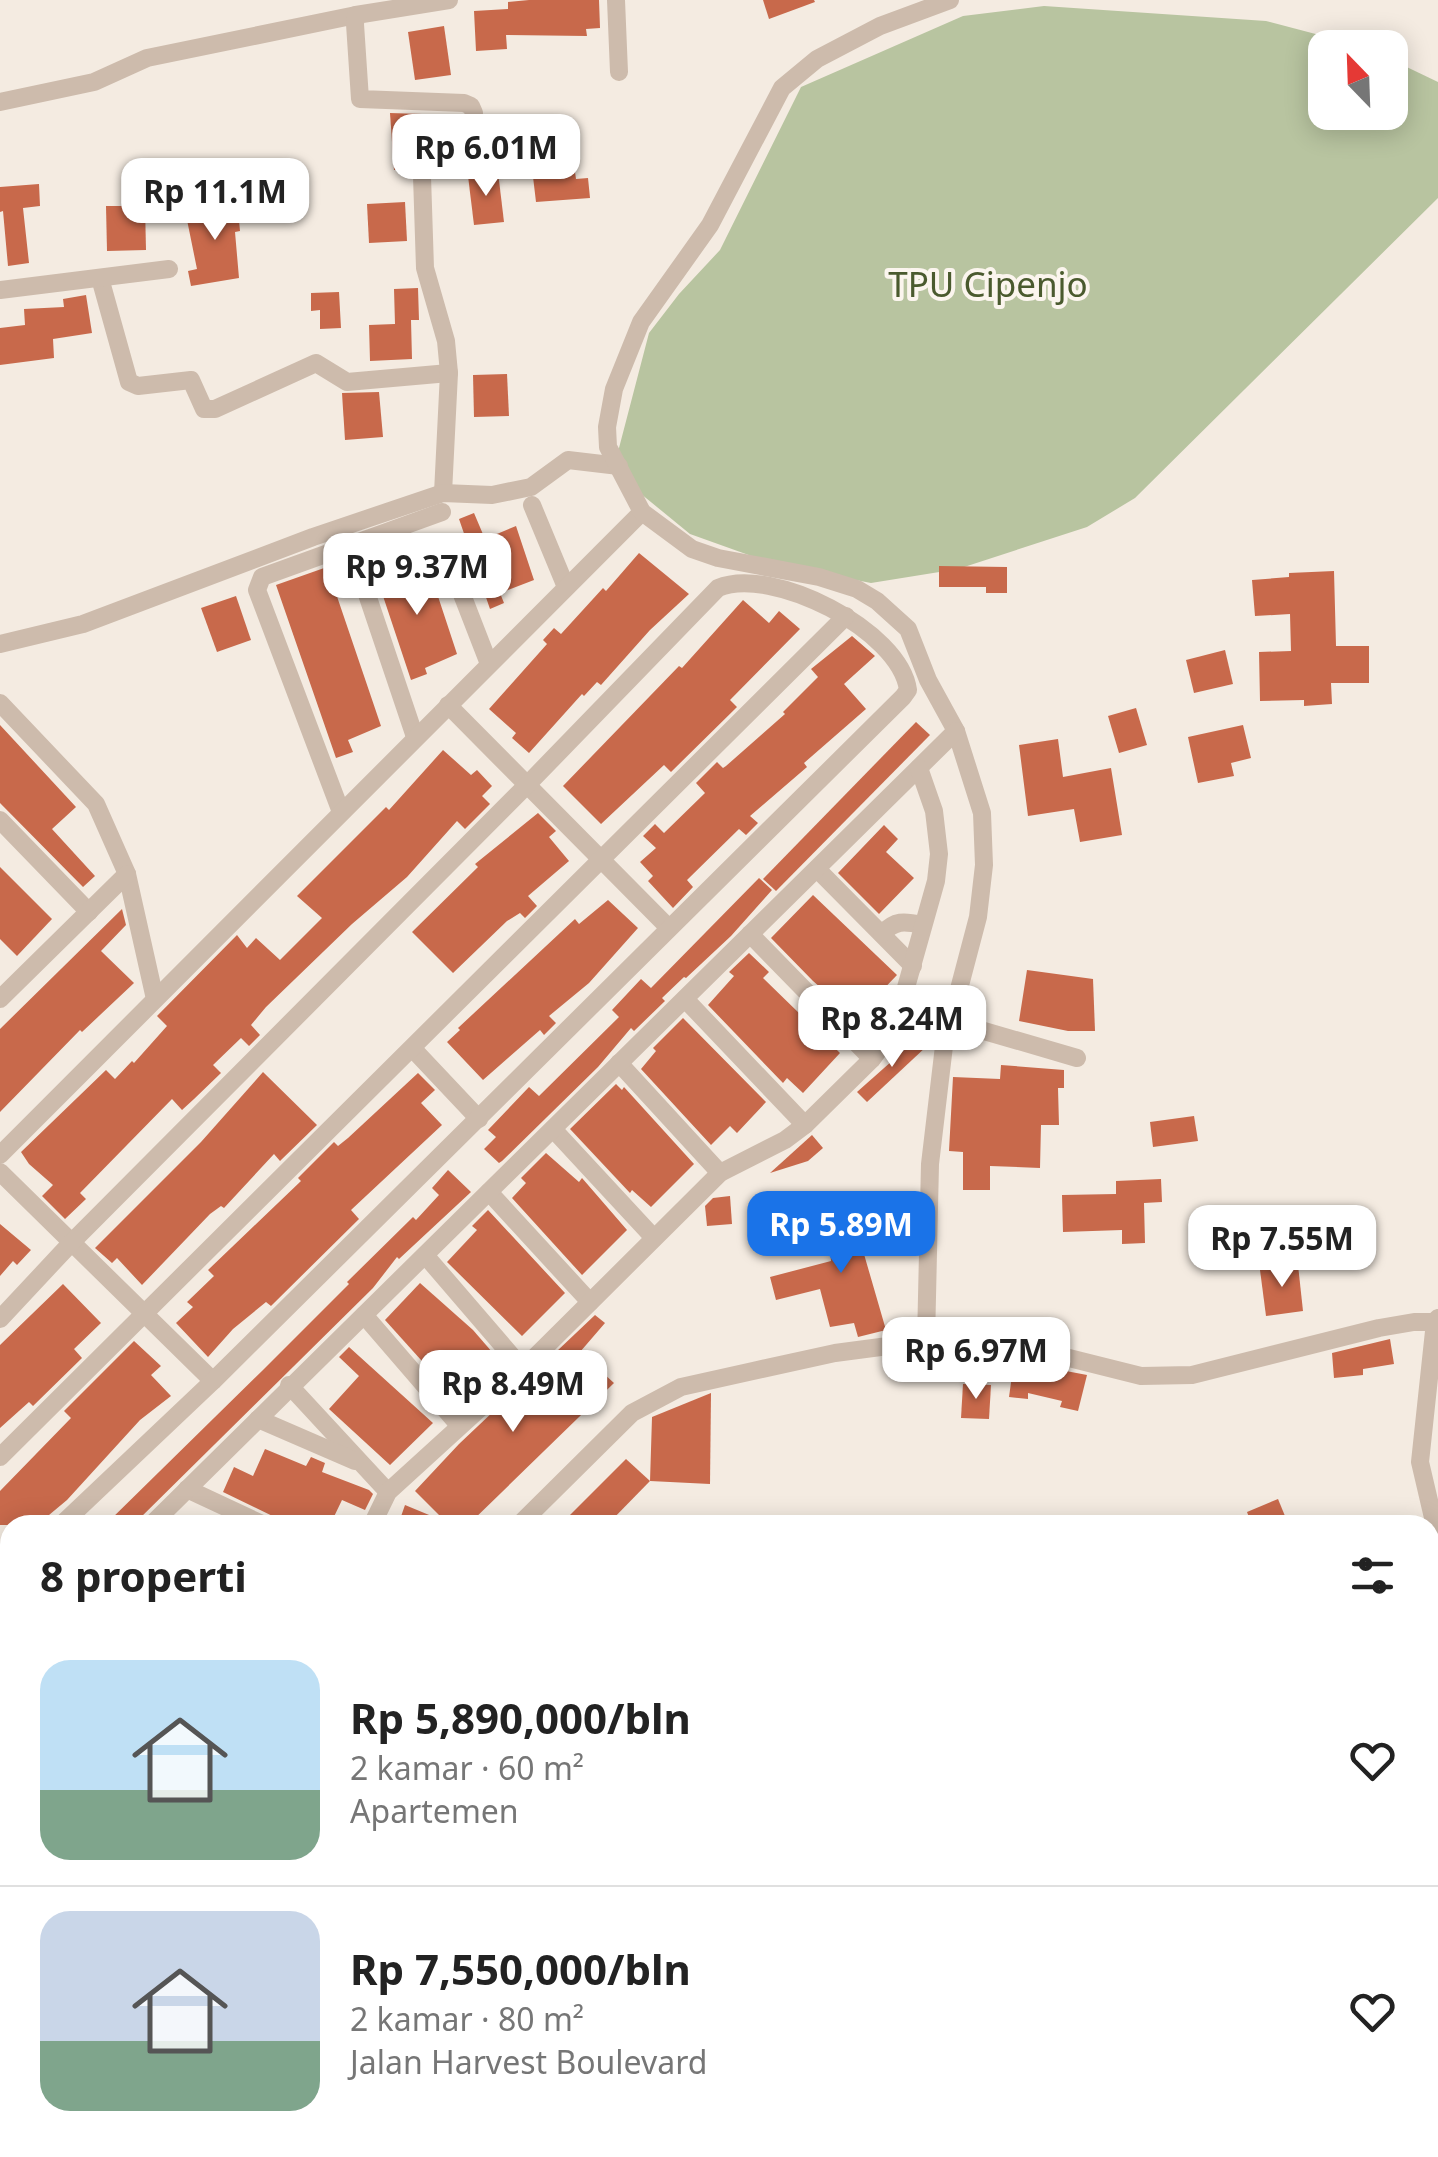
<!DOCTYPE html>
<html lang="id">
<head>
<meta charset="utf-8">
<style>
	body { margin:0; font-family:"Noto Sans",sans-serif; background:#f2f2f2; color:#222; height:100vh; display:flex; flex-direction:column; font-size:38px; white-space:nowrap }
	* { box-sizing:border-box; margin:0 }
	p { font-size:32px; color:#767676 }
	.icon { flex:none; width:55px; height:55px; fill:none; stroke:currentColor; stroke-width:2; stroke-linecap:round; stroke-linejoin:round }
	.map { position:relative; flex:1; overflow:hidden }
	.side { position:absolute; left:0px; top:1515px; width:1440px; height:642px; display:flex; flex-direction:column; background:#fff; border-radius:30px 30px 0 0; box-shadow:0 5px 25px #0003 }
	.side>* { flex:none }
	.needle { width:65px; rotate:337deg }
	.fabs { position:absolute; left:1308px; top:30px; display:grid; gap:20px }
	.fabs a { display:grid; place-items:center; width:100px; height:100px; border-radius:20px; background:#fff; box-shadow:0 5px 25px #0003; font-size:50px }
	.price { position:absolute; translate:-50% -85px; padding:0 22px; border-radius:20px; background:#fff; color:#222; font-size:32px; line-height:65px; filter:drop-shadow(0 2px 5px #0008) }
	.price::after { content:''; position:absolute; left:50%; top:60px; width:30px; height:22px; margin-left:-15px; background:inherit; clip-path:polygon(0 0,100% 0,50% 100%) }
	.price.current { background:#1a73e8; color:#fff }
	ul { padding:0; list-style:none }
	li { display:flex; align-items:center; gap:30px; height:250px; padding:0 40px }
	li+li { border-top:2px solid #e0e0e0 }
	li span { display:grid; place-items:center; flex:none; width:280px; height:200px; border-radius:30px; color:#555 }
	li>.icon { margin-inline-start:auto }
	span .icon { width:120px; height:120px; fill:#fffc; stroke-width:1 }
	li b { font-size:42px }
	h2 { display:flex; justify-content:space-between; align-items:center; height:120px; padding:0 40px; font-size:42px }
	.map>svg:first-child { display:block }
	.green { fill:#b8c4a0 }
	.building { fill:#c8694b }
	.lines { fill:none; stroke-linecap:round; stroke-linejoin:round }
	.minor { stroke:#cdbbac; stroke-width:18 }
	.labels { text-anchor:middle; dominant-baseline:central; stroke-width:8; stroke-linejoin:round; paint-order:stroke }
	.park-label { font-size:35px; fill:#4a5a2e; stroke:#fbf5ee }
</style>
</head>
<body>
<div class="map">
<svg width="1438" height="2157" viewBox="0 0 1438 2157">
	<rect width="100%" height="100%" fill="#f4ebe1"/>
	<!-- green -->
	<polygon class="green" points="1044,6 1266,21 1365,47 1325,48 1325,112 1390,112 1390,59 1438,82 1438,198 1135,498 1087,527 958,569 871,583 774,564 690,534 613,471 649,333 679,294 720,250 801,87 963,16"/>
	<!-- building -->
	<g class="building">
		<polygon points="529,0 599,0 600,28 586,29 587,36 506,35 507,49 476,51 474,11 508,9 508,2"/>
		<polygon points="763,0 814,0 815,2 769,19"/>
		<polygon points="444,26 451,75 415,80 408,32"/>
		<polygon points="390,113 422,114 423,159 411,169 394,170"/>
		<polygon points="497,118 500,148 481,150 480,140 485,119"/>
		<polygon points="570,137 576,179 588,178 590,198 536,202 529,143"/>
		<polygon points="498,172 504,222 474,225 468,176"/>
		<polygon points="39,184 40,206 23,208 29,263 8,266 3,211 0,212 0,187"/>
		<polygon points="237,200 240,231 235,232 239,278 191,286 188,271 197,269 186,215 208,213 207,203"/>
		<polygon points="405,202 407,241 369,243 367,204"/>
		<polygon points="106,206 145,206 146,250 107,251"/>
		<polygon points="418,288 419,320 411,320 412,359 370,361 369,325 395,324 394,289"/>
		<polygon points="339,292 341,328 320,329 320,310 311,311 311,293"/>
		<polygon points="86,295 92,333 53,339 54,358 0,365 0,328 25,325 24,309 64,307 63,299"/>
		<polygon points="507,374 509,416 474,417 473,375"/>
		<polygon points="379,392 383,437 345,440 342,393"/>
		<polygon points="474,513 485,539 516,526 534,580 500,593 504,603 490,609 459,519"/>
		<polygon points="639,553 689,594 650,630 601,685 597,682 584,696 582,694 529,753 512,738 516,733 489,709 547,644 543,640 554,628 561,634 603,588 606,591"/>
		<polygon points="427,563 457,654 425,668 427,674 411,680 375,572 392,566 395,576"/>
		<polygon points="939,566 1007,567 1007,593 986,593 986,587 939,587"/>
		<polygon points="327,567 381,726 348,740 353,752 336,758 276,585"/>
		<polygon points="1334,571 1336,646 1369,646 1369,683 1331,683 1332,704 1304,706 1304,700 1260,701 1259,652 1291,651 1290,614 1255,616 1252,580 1289,577 1289,573"/>
		<polygon points="236,596 251,640 217,652 201,608"/>
		<polygon points="743,600 769,623 779,611 800,629 730,700 737,707 671,772 664,765 601,824 563,786 679,666 682,668"/>
		<polygon points="852,636 875,656 844,684 866,709 804,763 807,767 750,816 758,823 746,835 739,829 687,880 693,887 673,908 648,881 653,876 640,862 656,848 643,836 655,824 664,833 705,793 696,783 717,762 723,768 726,766 785,714 783,712 818,677 811,669"/>
		<polygon points="1225,650 1233,684 1194,693 1186,660"/>
		<polygon points="1136,708 1147,745 1119,753 1108,716"/>
		<polygon points="916,722 930,735 776,891 763,879"/>
		<polygon points="0,725 76,807 52,829 95,876 83,887 0,803"/>
		<polygon points="1243,725 1251,758 1231,763 1234,776 1198,783 1188,737"/>
		<polygon points="1058,739 1063,777 1111,768 1122,835 1080,842 1074,809 1028,816 1019,745"/>
		<polygon points="443,750 471,775 477,770 492,786 482,796 490,804 465,829 457,821 407,877 352,924 266,1007 251,1025 260,1035 249,1046 241,1038 213,1065 221,1073 194,1099 182,1110 172,1099 80,1193 86,1199 65,1219 42,1196 53,1185 29,1164 21,1152 106,1070 115,1079 132,1061 134,1063 167,1026 157,1016 237,935 247,948 256,938 280,960 322,918 297,896 386,807 389,810"/>
		<polygon points="538,813 556,831 549,837 569,861 528,896 537,906 525,918 520,913 507,921 453,973 412,932 478,867 475,864"/>
		<polygon points="884,825 898,839 886,852 914,878 879,914 838,873"/>
		<polygon points="0,867 52,919 17,956 0,939"/>
		<polygon points="759,878 772,890 731,936 686,978 684,977 662,998 665,1001 634,1031 631,1028 598,1067 502,1161 499,1163 484,1149 496,1137 488,1130 529,1087 539,1096 619,1017 612,1010 641,979 651,988"/>
		<polygon points="813,895 897,975 874,999 884,1008 866,1027 813,981 771,938"/>
		<polygon points="608,900 638,928 589,983 549,1016 556,1023 544,1035 540,1030 483,1080 447,1042 460,1030 458,1028 575,919 579,924"/>
		<polygon points="122,909 126,925 101,951 134,983 82,1032 80,1030 0,1112 0,1029"/>
		<polygon points="749,953 769,972 763,978 840,1053 803,1093 787,1078 783,1083 708,1005 734,976 729,972"/>
		<polygon points="1027,970 1093,979 1095,1031 1068,1031 1019,1021"/>
		<polygon points="683,1018 766,1102 737,1133 730,1126 711,1145 641,1069 656,1051 653,1048"/>
		<polygon points="919,1037 927,1046 867,1102 857,1092"/>
		<polygon points="1001,1065 1064,1070 1064,1088 1058,1088 1059,1125 1041,1125 1040,1168 990,1166 990,1190 963,1190 963,1152 949,1151 953,1077 1000,1079"/>
		<polygon points="263,1072 317,1125 280,1161 274,1154 224,1208 221,1206 210,1214 142,1285 117,1258 112,1263 95,1248 201,1142"/>
		<polygon points="418,1073 435,1090 421,1103 442,1125 351,1210 359,1219 271,1306 266,1302 233,1329 208,1357 176,1323 193,1307 187,1302 214,1276 208,1270 301,1181 298,1178 334,1142 338,1146 348,1138"/>
		<polygon points="616,1084 622,1090 624,1087 694,1164 651,1207 632,1190 630,1193 570,1129"/>
		<polygon points="1194,1116 1198,1141 1153,1147 1150,1122"/>
		<polygon points="812,1135 823,1148 808,1161 770,1173"/>
		<polygon points="546,1153 579,1182 582,1178 627,1230 582,1275 512,1198 526,1183 521,1178"/>
		<polygon points="448,1170 471,1192 399,1259 397,1257 373,1288 133,1525 105,1525 263,1370 349,1284 347,1282 413,1217 416,1220 439,1195 432,1188"/>
		<polygon points="1161,1179 1162,1202 1144,1203 1145,1243 1122,1244 1122,1230 1063,1232 1062,1195 1116,1194 1116,1181"/>
		<polygon points="730,1196 732,1224 707,1226 705,1206 713,1198"/>
		<polygon points="880,1205 883,1226 857,1230 886,1330 858,1337 854,1323 830,1327 820,1289 776,1300 770,1277 831,1261 827,1216 858,1213 857,1209"/>
		<polygon points="488,1210 565,1293 522,1336 447,1262 477,1230 472,1226"/>
		<polygon points="0,1224 31,1250 17,1265 13,1261 0,1276"/>
		<polygon points="1298,1265 1303,1311 1266,1316 1260,1270"/>
		<polygon points="420,1283 473,1330 499,1360 457,1400 385,1320"/>
		<polygon points="63,1284 101,1323 74,1349 82,1358 33,1406 29,1402 0,1428 0,1345"/>
		<polygon points="595,1315 605,1323 580,1352 614,1383 468,1525 398,1525 405,1505 446,1522 415,1491 459,1444"/>
		<polygon points="1390,1339 1394,1364 1363,1369 1363,1375 1334,1378 1332,1353"/>
		<polygon points="134,1341 161,1366 151,1375 171,1396 140,1420 67,1500 37,1525 0,1525 0,1491 71,1418 64,1411"/>
		<polygon points="349,1347 433,1423 390,1465 329,1409 359,1376 339,1357"/>
		<polygon points="1014,1361 1087,1375 1078,1411 1060,1407 1062,1401 1028,1393 1028,1399 1009,1397"/>
		<polygon points="963,1384 991,1385 989,1419 961,1418"/>
		<polygon points="711,1393 710,1484 650,1481 652,1417"/>
		<polygon points="265,1449 306,1466 311,1457 325,1463 322,1472 369,1490 373,1494 365,1510 342,1500 330,1525 291,1525 223,1492 234,1467 253,1476"/>
		<polygon points="626,1459 650,1481 607,1525 560,1525"/>
		<polygon points="1278,1499 1285,1516 1263,1525 1252,1525 1247,1512"/>
	</g>
	<g class="lines">
		<!-- minor -->
		<g class="minor">
			<polyline points="616,0 619,72"/>
			<polyline points="0,102 94,82 147,58 356,15"/>
			<polyline points="100,278 129,382 138,386 191,380 204,409 215,409 316,363 347,382 449,373"/>
			<polyline points="0,290 169,269"/>
			<polyline points="443,493 449,373 446,341 425,268 422,176 424,172 462,158 474,113 471,106 464,103 360,99 355,24 356,15 449,0"/>
			<polyline points="532,505 566,587"/>
			<polyline points="350,544 415,737"/>
			<polyline points="444,548 489,664"/>
			<polyline points="0,644 83,624 313,537 443,493 492,495 531,487 568,460 619,466"/>
			<polyline points="0,703 96,804 127,874 155,999"/>
			<polyline points="448,705 669,928"/>
			<polyline points="341,812 257,590 262,577 442,512"/>
			<polyline points="0,820 89,912"/>
			<polyline points="817,869 913,966"/>
			<polyline points="750,934 872,1059"/>
			<path d="M882,934C895,920 904,921 922,925"/>
			<polyline points="0,999 127,874"/>
			<polyline points="685,999 805,1125"/>
			<polyline points="950,1021 1077,1058"/>
			<polyline points="413,1049 479,1119"/>
			<polyline points="619,1063 720,1173"/>
			<polyline points="553,1129 654,1238"/>
			<polyline points="0,1155 642,512"/>
			<polyline points="0,1172 213,1381"/>
			<polyline points="489,1192 590,1302"/>
			<polyline points="425,1255 523,1369"/>
			<polyline points="364,1315 458,1424"/>
			<polyline points="1438,1318 1435,1322 1420,1462 1438,1539"/>
			<path d="M0,1319L72,1242L527,785L718,588C771,565 900,630 908,690L903,697L213,1381L61,1525"/>
			<polyline points="926,1341 930,1164 944,1046 978,917 984,865 982,813 956,731 928,680 908,629 877,601 857,589 819,577 718,558 692,549 642,512 608,447 607,427 614,389 641,322 710,225 782,88 817,59 880,26 950,0"/>
			<polyline points="289,1385 388,1492"/>
			<polyline points="258,1419 355,1461"/>
			<polyline points="0,1457 846,616"/>
			<polyline points="187,1489 264,1525"/>
			<polyline points="151,1525 956,731"/>
			<polyline points="372,1525 388,1492 523,1369 720,1173 785,1140 805,1125 872,1059 894,1030 936,881 939,854 934,811 919,768"/>
			<polyline points="519,1525 632,1413 681,1387 753,1371 835,1353 926,1341 991,1345 1061,1356 1141,1376 1192,1375 1379,1328 1414,1322 1438,1322"/>
			<polyline points="721,1525 765,1525"/>
			<polyline points="0,1582 10,1573"/>
			<polyline points="0,1689 8,1666"/>
			<polyline points="0,2049 10,2048"/>
			<polyline points="244,2148 245,2157"/>
			<polyline points="432,2148 432,2150 470,2148"/>
			<polyline points="548,2148 550,2157"/>
			<polyline points="640,2148 642,2157"/>
			<polyline points="672,2148 674,2157"/>
			<polyline points="809,2148 823,2157"/>
			<polyline points="1028,2148 1043,2157"/>
			<polyline points="1284,2148 1298,2157"/>
			<polyline points="1008,2157 1015,2148"/>
			<polyline points="1322,2157 1327,2148"/>
		</g>
	</g>
	<g class="labels">
		<!-- park labels -->
		<g class="park-label">
			<text x="988" y="283">TPU Cipenjo</text>
		</g>
	</g>
</svg>
<div class="fabs">
<a><svg class="needle" viewBox="-14 -14 28 28"><path d="M0-13l5 13h-10z" fill="#e53935"/><path d="M0 13l5-13h-10z" fill="#767676"/></svg></a>
</div>
<b class="price" style="left:486px;top:199px">Rp 6.01M</b>
<b class="price" style="left:215px;top:243px">Rp 11.1M</b>
<b class="price" style="left:417px;top:618px">Rp 9.37M</b>
<b class="price" style="left:892px;top:1070px">Rp 8.24M</b>
<b class="price current" style="left:841px;top:1276px">Rp 5.89M</b>
<b class="price" style="left:1282px;top:1290px">Rp 7.55M</b>
<b class="price" style="left:976px;top:1402px">Rp 6.97M</b>
<b class="price" style="left:513px;top:1435px">Rp 8.49M</b>
<section class="side">
<h2>8 properti<svg class="icon" aria-label="filters" viewBox="0 0 24 24"><path d="M4 7h16M4 17h16"/><circle cx="9" cy="7" r="2"/><circle cx="15" cy="17" r="2"/></svg></h2>
<ul>
<li><span style="background:linear-gradient(#bfe0f5 65%,#7fa58c 0)"><svg class="icon" aria-label="home" viewBox="0 0 24 24"><path d="M3 11l9-7 9 7M6 9v11h12V9"/></svg></span><div><b>Rp 5,890,000/bln</b><p>2 kamar · 60 m²</p><p>Apartemen</p></div><svg class="icon" aria-label="heart" viewBox="0 0 24 24"><path d="M12 20l-8-8c-3-5 5-10 8-4 3-6 11-1 8 4z"/></svg></li>
<li><span style="background:linear-gradient(#c9d6e8 65%,#7fa58c 0)"><svg class="icon" aria-label="home" viewBox="0 0 24 24"><path d="M3 11l9-7 9 7M6 9v11h12V9"/></svg></span><div><b>Rp 7,550,000/bln</b><p>2 kamar · 80 m²</p><p>Jalan Harvest Boulevard</p></div><svg class="icon" aria-label="heart" viewBox="0 0 24 24"><path d="M12 20l-8-8c-3-5 5-10 8-4 3-6 11-1 8 4z"/></svg></li>
</ul>
</section>
</div>
</body>
</html>
